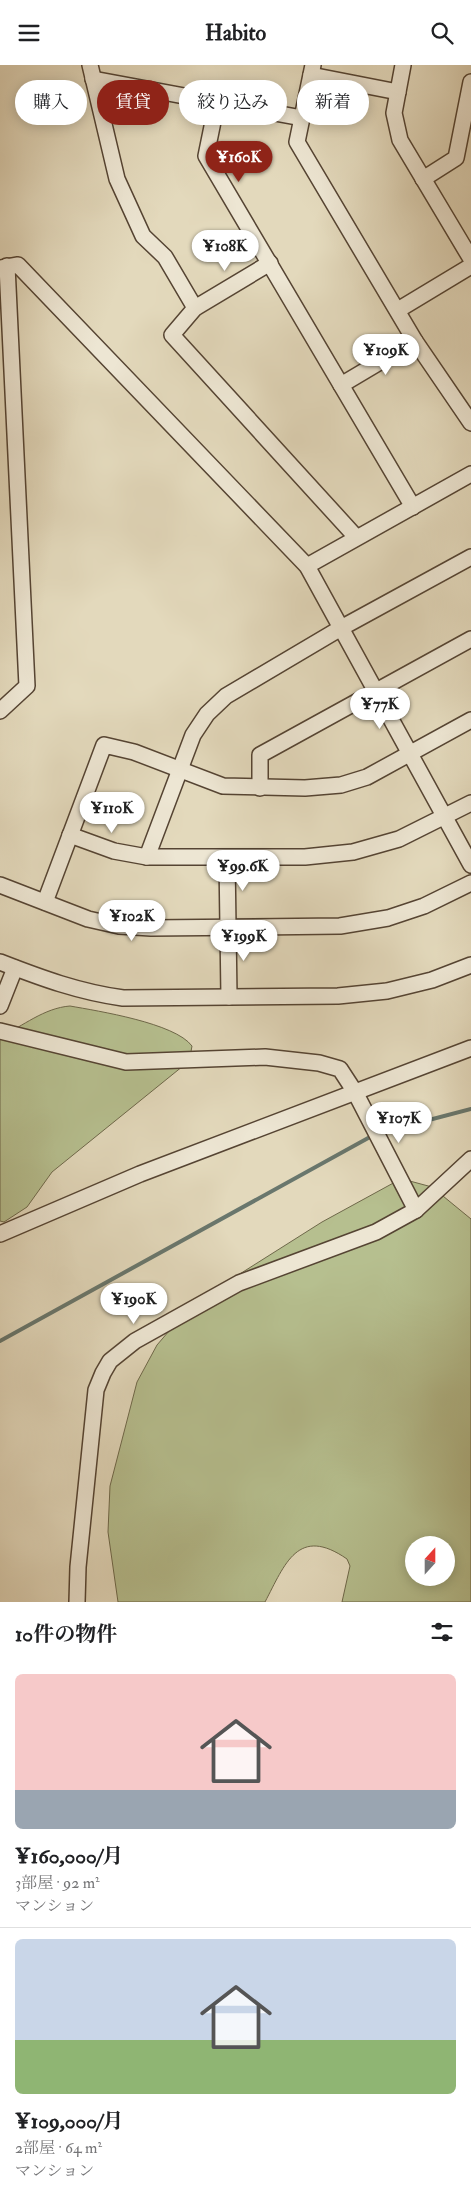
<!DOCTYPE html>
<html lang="ja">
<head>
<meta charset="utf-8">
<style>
	body { margin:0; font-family:"IM FELL Double Pica","Noto Serif JP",serif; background:#f2f2f2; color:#202124; height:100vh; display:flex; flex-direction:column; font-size:19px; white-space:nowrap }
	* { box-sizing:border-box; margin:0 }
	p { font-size:16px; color:#757577 }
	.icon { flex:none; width:28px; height:28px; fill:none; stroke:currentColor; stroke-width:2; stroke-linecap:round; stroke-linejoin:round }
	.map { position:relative; height:1537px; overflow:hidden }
	.drawer { display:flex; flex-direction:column; background:#fff; flex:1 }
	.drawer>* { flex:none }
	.top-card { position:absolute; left:15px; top:15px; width:441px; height:45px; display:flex; gap:10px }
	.needle { width:32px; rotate:21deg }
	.controls { position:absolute; left:405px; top:1471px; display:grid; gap:10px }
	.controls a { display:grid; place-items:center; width:50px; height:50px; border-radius:50%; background:#fff; box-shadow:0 2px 12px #0003; font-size:25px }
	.price { position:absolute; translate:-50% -42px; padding:0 11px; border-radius:18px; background:#fff; color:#222; font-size:16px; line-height:32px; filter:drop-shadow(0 1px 2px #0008) }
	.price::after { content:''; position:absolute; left:50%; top:30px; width:15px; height:11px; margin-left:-8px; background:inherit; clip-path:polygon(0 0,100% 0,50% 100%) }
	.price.active { background:#8f2418; color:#fff }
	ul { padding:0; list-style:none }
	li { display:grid; align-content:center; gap:10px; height:265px; padding:0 15px }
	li+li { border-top:1px solid #e0e0e0 }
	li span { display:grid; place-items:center; height:155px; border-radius:8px; color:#555 }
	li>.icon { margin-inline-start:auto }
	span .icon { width:90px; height:90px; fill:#fffc; stroke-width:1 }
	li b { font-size:21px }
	h2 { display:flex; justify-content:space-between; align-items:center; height:60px; padding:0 15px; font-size:21px }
	.pill { padding:0 18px; border-radius:22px; background:#fff; box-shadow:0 2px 12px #0003; font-size:18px; line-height:45px }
	.pill.active { background:#8f2418; color:#fff }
	header { display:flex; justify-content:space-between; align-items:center; height:65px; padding:0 15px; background:#fff; font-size:22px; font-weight:800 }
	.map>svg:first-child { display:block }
	.green { fill:#b6bf8f; stroke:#6e684a; fill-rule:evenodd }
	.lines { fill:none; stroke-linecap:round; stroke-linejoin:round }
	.stream { stroke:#69776d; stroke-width:4 }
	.minor-casing { stroke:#543; stroke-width:18 }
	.minor { stroke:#ede6d3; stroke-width:15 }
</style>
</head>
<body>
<header><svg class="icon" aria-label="menu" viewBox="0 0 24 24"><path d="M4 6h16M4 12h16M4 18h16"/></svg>Habito<svg class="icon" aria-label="search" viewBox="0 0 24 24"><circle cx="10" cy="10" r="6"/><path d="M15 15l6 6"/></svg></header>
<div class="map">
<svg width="471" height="1537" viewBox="0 0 471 1537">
	<rect width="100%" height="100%" fill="#e3d9bc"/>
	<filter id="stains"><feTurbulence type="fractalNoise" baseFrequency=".004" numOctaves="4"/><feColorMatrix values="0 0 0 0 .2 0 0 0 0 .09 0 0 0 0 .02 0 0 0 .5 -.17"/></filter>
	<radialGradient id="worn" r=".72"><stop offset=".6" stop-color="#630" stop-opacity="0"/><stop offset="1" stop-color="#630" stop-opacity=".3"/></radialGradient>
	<!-- green -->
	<g class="green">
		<path d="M70,941C98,946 175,958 192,981L190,992L183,1001L52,1107L27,1142L4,1157L0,1156V972C23,961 44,943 70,941Z"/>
		<path d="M406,1115L432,1122L471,1154V1537H342L350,1501L347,1494C298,1460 285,1499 265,1537H118L108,1467L110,1421L137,1317L157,1280L187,1245L235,1212L322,1157L397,1116ZM414,1480H446V1512H414Z"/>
	</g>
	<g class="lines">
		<!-- stream -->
		<g class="stream">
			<polyline points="387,1066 471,1044"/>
			<polyline points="0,1276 370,1072"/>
		</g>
		<defs>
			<g id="minor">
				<polyline points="90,0 117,114 143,171 165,192 195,243"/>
				<polyline points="313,0 297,77 415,276 471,358"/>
				<polyline points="403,0 394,48 400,75 471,194"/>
				<polyline points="311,10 398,27"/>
				<polyline points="93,14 302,53"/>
				<polyline points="217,37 206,91 413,442"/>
				<polyline points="423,114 456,93 471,17"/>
				<polyline points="270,198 195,243 172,270 356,472"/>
				<polyline points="0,203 18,200 307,501 471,800"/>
				<polyline points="398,245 471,201"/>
				<polyline points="341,320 415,276"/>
				<polyline points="307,501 471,409"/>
				<polyline points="0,646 27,621 7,201"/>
				<polyline points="260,723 260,690 471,574"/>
				<polyline points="70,770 114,786 147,792 305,792 353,787 399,774 471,738"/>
				<polyline points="147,792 193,670 207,649 226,631 341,563 471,492"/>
				<polyline points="227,793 229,932"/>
				<polyline points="0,820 88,854 119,861 151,863 340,861 388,853 424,841 471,818"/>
				<polyline points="45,837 104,680 134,687 223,721 305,723 341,720 367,712 471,655"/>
				<path d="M0,897C41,913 79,927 123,933L338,931L387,926L432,915L471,900"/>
				<polyline points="0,941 15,903"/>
				<polyline points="0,966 126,997 265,992 319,998 340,1004 355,1027 416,1145"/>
				<polyline points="0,1169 140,1109 471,983"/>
				<polyline points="77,1537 78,1502 96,1325 103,1308 110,1296 135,1276 239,1218 376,1167 416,1145 471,1094"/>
			</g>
		</defs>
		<!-- minor casing -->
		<use href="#minor" class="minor-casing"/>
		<!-- minor -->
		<use href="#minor" class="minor"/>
	</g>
	<rect width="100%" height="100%" filter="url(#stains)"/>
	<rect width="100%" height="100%" fill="url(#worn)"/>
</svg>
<div class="controls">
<a><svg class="needle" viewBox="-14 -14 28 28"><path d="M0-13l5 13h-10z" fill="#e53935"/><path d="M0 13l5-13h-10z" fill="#757577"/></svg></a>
</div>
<b class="price active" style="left:239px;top:118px">¥160K</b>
<b class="price" style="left:225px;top:207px">¥108K</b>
<b class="price" style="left:386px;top:311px">¥109K</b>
<b class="price" style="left:380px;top:665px">¥77K</b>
<b class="price" style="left:112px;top:769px">¥110K</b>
<b class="price" style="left:243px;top:827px">¥99.6K</b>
<b class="price" style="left:132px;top:877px">¥102K</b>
<b class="price" style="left:244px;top:897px">¥199K</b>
<b class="price" style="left:399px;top:1079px">¥107K</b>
<b class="price" style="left:134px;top:1260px">¥190K</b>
<div class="top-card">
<a class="pill">購入</a>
<a class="pill active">賃貸</a>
<a class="pill">絞り込み</a>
<a class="pill">新着</a>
</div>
</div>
<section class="drawer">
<h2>10件の物件<svg class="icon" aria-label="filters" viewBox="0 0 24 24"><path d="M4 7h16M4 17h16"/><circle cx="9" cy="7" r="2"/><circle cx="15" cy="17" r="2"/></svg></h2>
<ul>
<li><span style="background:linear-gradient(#f6c9c9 75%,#9aa5b1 0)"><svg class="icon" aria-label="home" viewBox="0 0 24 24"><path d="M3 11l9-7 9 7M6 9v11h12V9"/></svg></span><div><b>¥160,000/月</b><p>3部屋 · 92 m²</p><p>マンション</p></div></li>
<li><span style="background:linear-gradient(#c9d6e8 65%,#8fb573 0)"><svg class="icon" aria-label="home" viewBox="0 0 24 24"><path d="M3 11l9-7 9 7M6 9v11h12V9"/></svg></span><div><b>¥109,000/月</b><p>2部屋 · 64 m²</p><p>マンション</p></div></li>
</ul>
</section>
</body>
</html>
